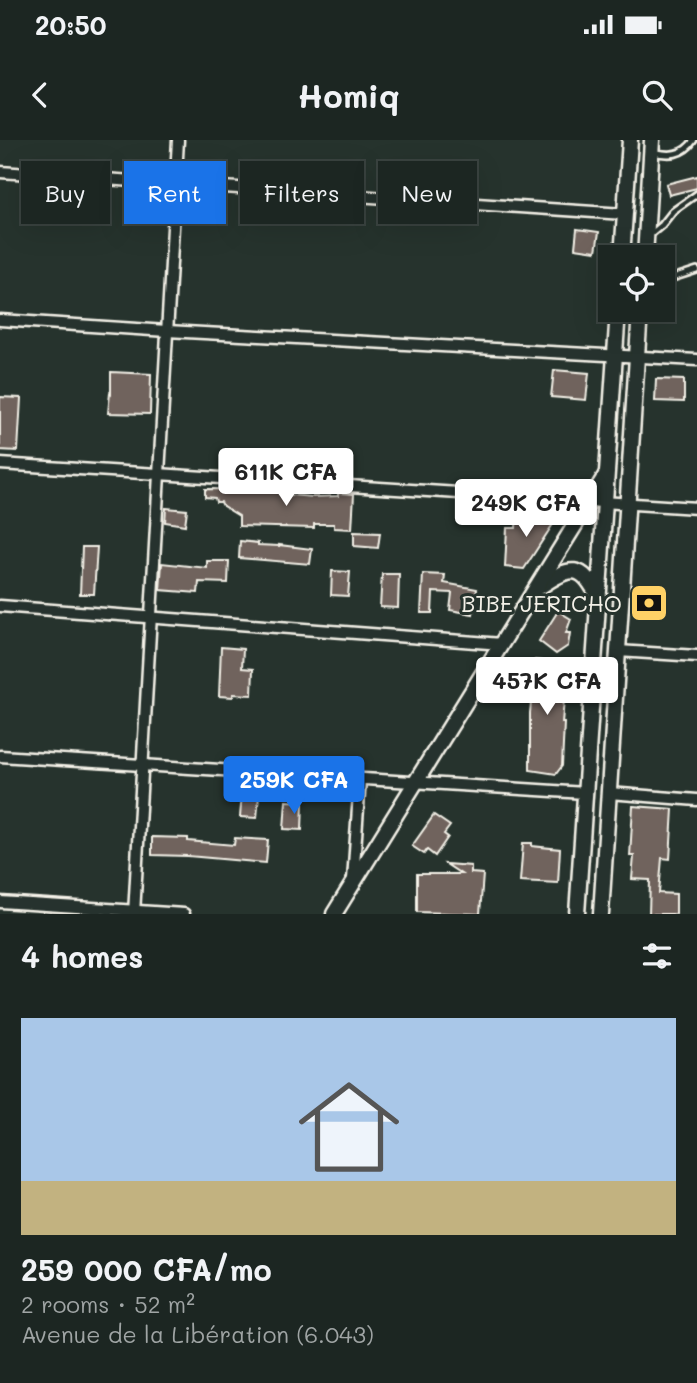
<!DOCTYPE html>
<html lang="en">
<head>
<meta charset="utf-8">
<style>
	body { margin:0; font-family:Mali,sans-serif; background:#252e2a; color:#f1f3f6; height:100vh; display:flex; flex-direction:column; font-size:26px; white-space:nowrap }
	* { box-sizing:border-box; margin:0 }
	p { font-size:23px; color:#a0a5a5 }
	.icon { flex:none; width:38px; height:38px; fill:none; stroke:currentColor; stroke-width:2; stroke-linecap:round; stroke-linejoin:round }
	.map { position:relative; height:774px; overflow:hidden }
	.panel { display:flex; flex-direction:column; background:#1c2622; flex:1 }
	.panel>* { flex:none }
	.guide { position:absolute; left:21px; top:21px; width:656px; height:63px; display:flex; gap:14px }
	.tools { position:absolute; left:598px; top:105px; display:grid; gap:14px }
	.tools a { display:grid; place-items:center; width:77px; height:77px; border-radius:0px; background:#1c2622; box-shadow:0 7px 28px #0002,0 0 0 2px #3a4340; font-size:35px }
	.price { position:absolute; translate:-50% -60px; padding:0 16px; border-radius:7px; background:#fff; color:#222; font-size:23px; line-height:46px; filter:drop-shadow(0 2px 4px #0008) }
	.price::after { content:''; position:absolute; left:50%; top:42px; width:21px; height:16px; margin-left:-10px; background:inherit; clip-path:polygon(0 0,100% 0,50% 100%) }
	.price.selected { background:#1a73e8; color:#fff }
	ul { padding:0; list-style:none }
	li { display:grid; align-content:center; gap:14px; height:371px; padding:0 21px }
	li+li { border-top:2px solid #3a4340 }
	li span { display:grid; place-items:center; height:217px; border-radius:0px; color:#555 }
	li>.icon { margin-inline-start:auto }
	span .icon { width:126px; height:126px; fill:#fffc; stroke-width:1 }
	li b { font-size:30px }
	h2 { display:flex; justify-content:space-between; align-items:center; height:84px; padding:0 21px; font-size:30px }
	.tag { padding:0 24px; border-radius:0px; background:#1c2622; box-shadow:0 7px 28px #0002,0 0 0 2px #3a4340; font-size:24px; line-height:63px }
	.tag.selected { background:#1a73e8; color:#fff }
	.status { display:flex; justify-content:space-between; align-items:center; height:49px; padding:0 35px; background:#1c2622; direction:ltr }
	.status svg { height:19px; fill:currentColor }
	header { display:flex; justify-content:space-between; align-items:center; height:91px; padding:0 21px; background:#1c2622; font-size:32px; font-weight:700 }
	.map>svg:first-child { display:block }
	.building { fill:#70645d; stroke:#f4f1e8; stroke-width:2 }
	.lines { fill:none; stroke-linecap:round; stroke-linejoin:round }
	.service-casing { stroke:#f4f1e8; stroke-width:10 }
	.minor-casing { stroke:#f4f1e8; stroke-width:15 }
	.secondary-casing { stroke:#f4f1e8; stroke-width:19 }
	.service { stroke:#26332d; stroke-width:4.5 }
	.minor { stroke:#26332d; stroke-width:10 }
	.secondary { stroke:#26332d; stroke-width:14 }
	.labels { text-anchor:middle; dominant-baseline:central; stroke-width:6; stroke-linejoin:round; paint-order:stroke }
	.poi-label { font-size:23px; fill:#f4f1e8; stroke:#26332d; text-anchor:end }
</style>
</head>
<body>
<div class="status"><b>20:50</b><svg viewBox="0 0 49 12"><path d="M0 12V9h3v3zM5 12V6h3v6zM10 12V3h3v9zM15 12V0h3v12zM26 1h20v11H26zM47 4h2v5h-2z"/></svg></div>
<header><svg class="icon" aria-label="back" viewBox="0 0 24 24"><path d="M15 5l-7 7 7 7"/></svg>Homiq<svg class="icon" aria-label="search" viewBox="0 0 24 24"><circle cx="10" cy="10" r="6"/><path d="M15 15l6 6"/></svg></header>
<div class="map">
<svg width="697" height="774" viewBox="0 0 697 774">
	<rect width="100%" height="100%" fill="#26332d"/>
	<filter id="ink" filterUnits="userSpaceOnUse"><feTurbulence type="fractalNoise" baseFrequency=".0143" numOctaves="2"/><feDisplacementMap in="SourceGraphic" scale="14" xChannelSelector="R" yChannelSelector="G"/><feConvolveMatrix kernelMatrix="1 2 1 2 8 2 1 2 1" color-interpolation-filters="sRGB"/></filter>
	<g filter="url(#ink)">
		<!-- building -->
		<g class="building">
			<polygon points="697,36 697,48 669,55 666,44"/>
			<polygon points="577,89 599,92 596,111 575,108"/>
			<polygon points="554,230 589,233 586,260 551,257"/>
			<polygon points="111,232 151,234 150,274 108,273 110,253 111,254"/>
			<polygon points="656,239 684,240 684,262 655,261"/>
			<polygon points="0,257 21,258 18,311 0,310"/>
			<polygon points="205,349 279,350 279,354 313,357 338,356 338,353 354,354 352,389 334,388 334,384 314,384 314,388 239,386 239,376 223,366 221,362 216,362 215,358 205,357"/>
			<polygon points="166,368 187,370 185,385 165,382"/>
			<polygon points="517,372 557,378 524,429 505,427 507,388 516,388"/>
			<polygon points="354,392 380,393 378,408 354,406"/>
			<polygon points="240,401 258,403 258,405 279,406 279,405 312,409 310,424 239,418"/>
			<polygon points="82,407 97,407 94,454 80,454"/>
			<polygon points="207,421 229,421 228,443 199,442 198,453 160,450 162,423 207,428"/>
			<polygon points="332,431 350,432 348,456 331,455"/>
			<polygon points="382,434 399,434 398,468 380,467"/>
			<polygon points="423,434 445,435 444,443 477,449 473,474 450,470 452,453 433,452 432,473 421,473"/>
			<polygon points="558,471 571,479 566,493 570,493 568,506 556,514 539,501"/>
			<polygon points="221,507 243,509 242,528 253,529 252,555 233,554 233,557 219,556"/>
			<polygon points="535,520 567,524 562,583 564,583 562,626 556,634 530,630 530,573"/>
			<polygon points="243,641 260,643 257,678 240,677"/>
			<polygon points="286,661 303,662 302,690 284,689"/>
			<polygon points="633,666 673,669 670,719 662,718 659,753 676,754 676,774 649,774 650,740 632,739 634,716 630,716"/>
			<polygon points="434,675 450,686 444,694 448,697 435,716 427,710 424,714 412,706"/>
			<polygon points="152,697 188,698 188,701 234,705 235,698 268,700 266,723 188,716 152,715"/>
			<polygon points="523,703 532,703 532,706 560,709 558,743 520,741"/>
			<polygon points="446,724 471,726 471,733 483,734 480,774 417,772 417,734 461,734"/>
		</g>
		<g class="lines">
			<defs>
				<g id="service">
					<path d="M652,12C669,16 683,16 694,0"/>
					<polyline points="650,95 662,85 673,71 697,54"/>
					<polyline points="663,141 697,130"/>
				</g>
				<g id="minor">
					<polyline points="0,32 624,74"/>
					<polyline points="0,180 167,191 697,220"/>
					<polyline points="0,324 697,368"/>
					<polyline points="0,466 502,504"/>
					<polyline points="618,511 697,516"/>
					<polyline points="0,616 585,653"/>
					<polyline points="609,653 697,660"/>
					<polyline points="353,740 360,639"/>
					<polyline points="0,762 184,774"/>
					<polyline points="134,774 178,0"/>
				</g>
				<g id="secondary">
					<polyline points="622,117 630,0"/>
					<polyline points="645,117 652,0"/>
					<path d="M541,446C570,426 582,423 598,457"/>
					<polyline points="334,774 606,335"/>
					<polyline points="577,774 618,170"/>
					<polyline points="601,774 640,170"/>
				</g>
			</defs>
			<!-- service casing -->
			<use href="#service" class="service-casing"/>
			<!-- minor casing -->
			<use href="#minor" class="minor-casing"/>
			<!-- secondary casing -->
			<use href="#secondary" class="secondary-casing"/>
			<!-- service -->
			<use href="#service" class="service"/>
			<!-- minor -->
			<use href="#minor" class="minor"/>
			<!-- secondary -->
			<use href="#secondary" class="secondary"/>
		</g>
	</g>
	<!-- icons -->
	<defs>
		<symbol id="bank-square" viewBox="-11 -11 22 22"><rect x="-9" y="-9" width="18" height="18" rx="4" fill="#ffd166" stroke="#26332d"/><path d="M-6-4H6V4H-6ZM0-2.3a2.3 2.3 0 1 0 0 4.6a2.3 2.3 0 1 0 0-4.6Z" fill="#111"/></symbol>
	</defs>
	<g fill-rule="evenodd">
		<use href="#bank-square" x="627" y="441" width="44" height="44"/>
	</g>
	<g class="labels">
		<!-- poi labels -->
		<g class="poi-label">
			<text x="622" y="463">BIBE JERICHO</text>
		</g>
	</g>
</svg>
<div class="tools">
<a><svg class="icon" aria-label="locate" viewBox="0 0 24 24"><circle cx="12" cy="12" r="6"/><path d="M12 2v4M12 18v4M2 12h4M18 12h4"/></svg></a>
</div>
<b class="price" style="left:286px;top:368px">611K CFA</b>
<b class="price" style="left:526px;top:399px">249K CFA</b>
<b class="price" style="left:547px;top:577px">457K CFA</b>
<b class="price selected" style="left:294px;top:676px">259K CFA</b>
<div class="guide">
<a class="tag">Buy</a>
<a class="tag selected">Rent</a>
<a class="tag">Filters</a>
<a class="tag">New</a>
</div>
</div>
<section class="panel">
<h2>4 homes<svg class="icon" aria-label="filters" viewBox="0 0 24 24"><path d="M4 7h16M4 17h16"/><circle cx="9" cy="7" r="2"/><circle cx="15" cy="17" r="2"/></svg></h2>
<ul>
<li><span style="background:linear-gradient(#a9c7e8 75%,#c2b280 0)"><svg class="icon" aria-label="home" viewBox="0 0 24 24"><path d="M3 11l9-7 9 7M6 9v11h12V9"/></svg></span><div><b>259 000 CFA/mo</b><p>2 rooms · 52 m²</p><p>Avenue de la Libération (6.043)</p></div></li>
</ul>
</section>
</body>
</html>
